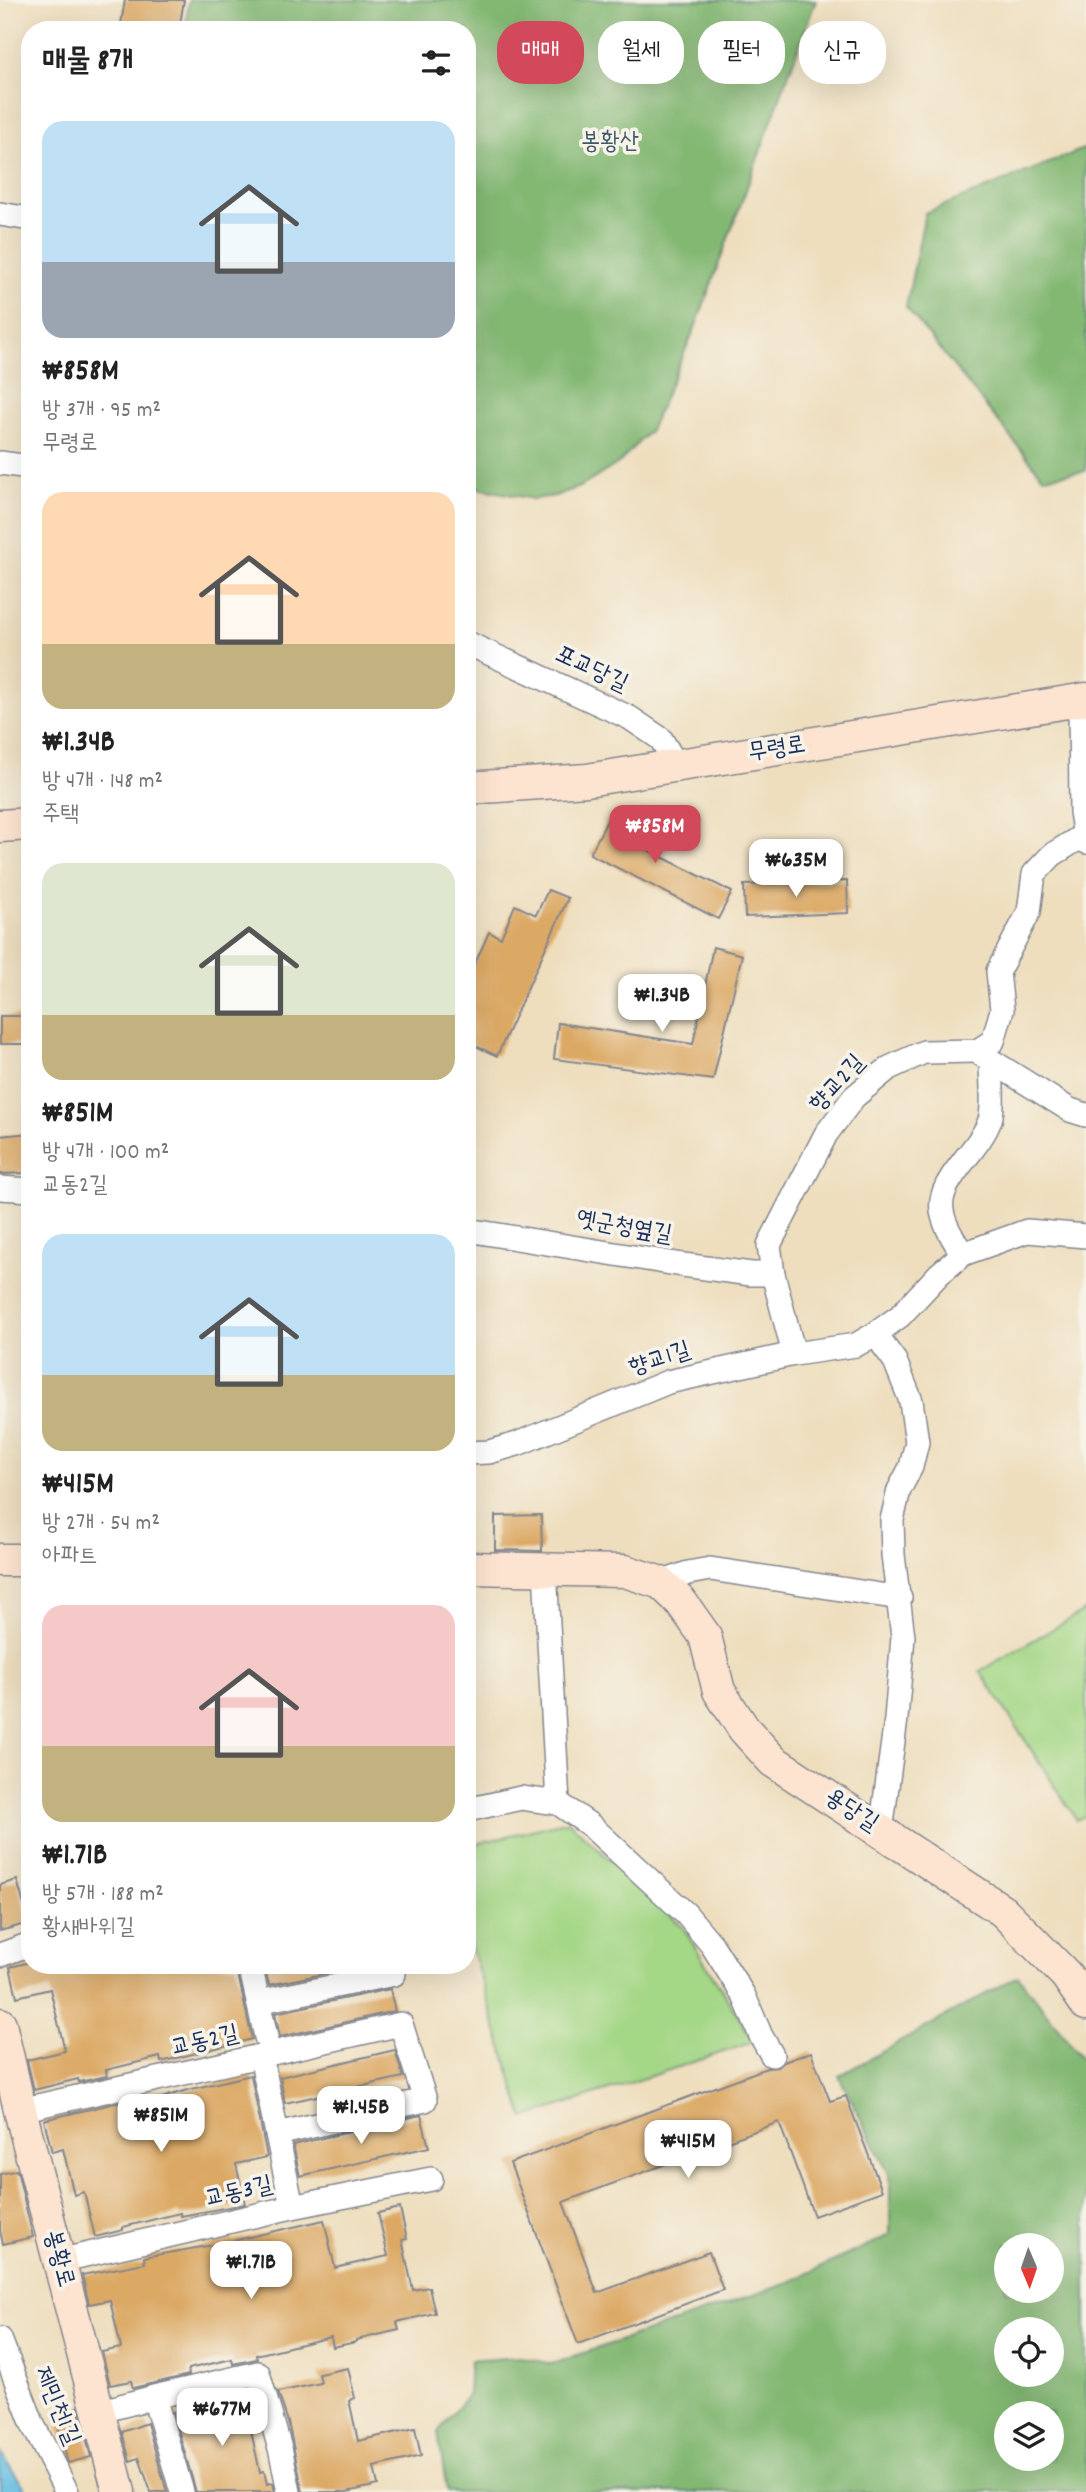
<!DOCTYPE html>
<html lang="ko">
<head>
<meta charset="utf-8">
<style>
	body { margin:0; font-family:Dekko,"Poor Story",sans-serif; background:#f2f2f2; color:#222; height:100vh; display:flex; flex-direction:column; font-size:26px; white-space:nowrap }
	* { box-sizing:border-box; margin:0 }
	p { font-size:23px; color:#767676 }
	.icon { flex:none; width:38px; height:38px; fill:none; stroke:currentColor; stroke-width:2; stroke-linecap:round; stroke-linejoin:round }
	.map { position:relative; flex:1; overflow:hidden }
	.side { position:absolute; left:21px; top:21px; width:455px; height:1953px; display:flex; flex-direction:column; background:#fff; border-radius:28px; box-shadow:0 7px 28px #0002 }
	.side>* { flex:none }
	.top-card { position:absolute; left:497px; top:21px; width:483px; height:63px; display:flex; gap:14px }
	.needle { width:46px; rotate:178deg }
	.controls { position:absolute; left:994px; top:2233px; display:grid; gap:14px }
	.controls a { display:grid; place-items:center; width:70px; height:70px; border-radius:50%; background:#fff; box-shadow:0 7px 28px #0002; font-size:35px }
	.price { position:absolute; translate:-50% -60px; padding:0 16px; border-radius:14px; background:#fff; color:#222; font-size:23px; line-height:46px; filter:drop-shadow(0 2px 4px #0008) }
	.price::after { content:''; position:absolute; left:50%; top:42px; width:21px; height:16px; margin-left:-10px; background:inherit; clip-path:polygon(0 0,100% 0,50% 100%) }
	.price.on { background:#d1495b; color:#fff }
	ul { padding:0; list-style:none }
	li { display:grid; align-content:center; gap:14px; height:371px; padding:0 21px }
	li span { display:grid; place-items:center; height:217px; border-radius:21px; color:#555 }
	li>.icon { margin-inline-start:auto }
	span .icon { width:126px; height:126px; fill:#fffc; stroke-width:1 }
	li b { font-size:30px }
	h2 { display:flex; justify-content:space-between; align-items:center; height:84px; padding:0 21px; font-size:30px }
	.chip { padding:0 24px; border-radius:28px; background:#fff; box-shadow:0 7px 28px #0002; font-size:24px; line-height:63px }
	.chip.on { background:#d1495b; color:#fff }
	.map>svg:first-child { display:block }
	.green { fill:#a4d786; stroke:#608372; stroke-width:2 }
	.forest { fill:#83b873; stroke:#4f7468; stroke-width:2; fill-rule:evenodd }
	.water { fill:#64bee1; stroke:#4076a0; stroke-width:2 }
	.building { fill:#dca965 }
	.lines { fill:none; stroke-linecap:round; stroke-linejoin:round }
	.street-casing { stroke:#84868e; stroke-width:26 }
	.secondary-casing { stroke:#84868e; stroke-width:35 }
	.street { stroke:#fff; stroke-width:23 }
	.secondary { stroke:#fde4d0; stroke-width:32 }
	.labels { text-anchor:middle; dominant-baseline:central; stroke-width:7; stroke-linejoin:round; paint-order:stroke }
	.park-label { font-size:24px; fill:#3d5968; stroke:#f7f3e8 }
	.street-label { font-size:24px; fill:#1b2f5e; stroke:#f7f3e8 }
</style>
</head>
<body>
<div class="map">
<svg width="1086" height="2492" viewBox="0 0 1086 2492">
	<rect width="100%" height="100%" fill="#f7f3e8"/>
	<filter id="ink" filterUnits="userSpaceOnUse"><feTurbulence type="fractalNoise" baseFrequency=".0143" numOctaves="2"/><feDisplacementMap in="SourceGraphic" scale="14" xChannelSelector="R" yChannelSelector="G"/><feConvolveMatrix kernelMatrix="1 2 1 2 8 2 1 2 1" color-interpolation-filters="sRGB"/></filter>
	<filter id="wash" filterUnits="userSpaceOnUse"><feTurbulence type="fractalNoise" baseFrequency=".00686" numOctaves="4" result="noise"/><feDisplacementMap in="SourceGraphic" scale="28" xChannelSelector="R" yChannelSelector="G"/><feGaussianBlur stdDeviation="1.57" result="paint"/><feColorMatrix in="noise" values="0 0 0 0 0 0 0 0 0 0 0 0 0 0 0 0 0 1.4 0 .05"/><feComposite in="paint" operator="in"/></filter>
	<g filter="url(#wash)">
		<rect width="100%" height="100%" fill="#eedebe"/>
		<!-- green -->
		<g class="green">
			<polygon points="1086,1610 1086,1815 1077,1820 980,1671"/>
			<polygon points="568,1821 682,1926 754,2042 524,2118 467,1934 467,1846"/>
		</g>
		<!-- forest -->
		<g class="forest">
			<polygon points="189,0 816,0 695,328 650,430 620,462 582,486 555,496 533,499 478,488 467,488 467,30 185,30"/>
			<polygon points="1086,148 1086,471 1043,477 906,307 925,213"/>
			<path d="M1018,1976L1086,2064V2492H447L438,2432L468,2394L470,2361L520,2357L552,2364L783,2285L890,2235V2176L839,2076ZM1052,2245V2291H1006V2245ZM1006,2329H1052V2375H1006ZM1006,2413H1052V2459H1006Z"/>
		</g>
		<!-- water -->
		<polygon class="water" points="0,2453 28,2492 0,2492"/>
		<g id="blocks">
			<!-- building -->
			<g class="building">
				<polygon points="125,0 184,0 179,30 120,30"/>
				<polygon points="626,813 651,826 640,846 732,892 718,919 590,854 610,815"/>
				<polygon points="847,881 848,913 745,917 744,885"/>
				<polygon points="548,890 568,898 497,1056 467,1042 467,981 489,932 501,938 515,905 536,915"/>
				<polygon points="713,947 742,955 713,1080 554,1059 558,1023 693,1044"/>
				<rect x="0" y="1016" width="30" height="28"/>
				<polygon points="30,1133 30,1173 0,1174 0,1136"/>
				<polygon points="541,1515 542,1551 495,1550 495,1516"/>
				<polygon points="17,1880 29,1923 0,1931 0,1885"/>
				<polygon points="30,1962 30,1965 236,1965 252,2039 161,2062 160,2057 106,2070 107,2076 79,2082 78,2079 34,2090 27,2060 65,2051 50,1989 17,1997 10,1967"/>
				<polygon points="264,1965 367,1965 269,1985"/>
				<polygon points="390,1989 395,2011 280,2037 275,2013"/>
				<polygon points="395,2050 403,2077 285,2103 280,2077"/>
				<polygon points="811,2052 830,2101 846,2096 882,2191 814,2216 779,2122 563,2202 597,2293 709,2252 723,2290 578,2344 510,2163 767,2068 778,2067 784,2062"/>
				<polygon points="251,2075 267,2157 236,2164 245,2204 181,2216 180,2213 123,2227 123,2230 95,2237 84,2192 74,2195 63,2149 52,2152 44,2120 128,2100 130,2108 187,2090"/>
				<polygon points="421,2115 429,2147 300,2176 293,2145"/>
				<polygon points="17,2170 33,2237 3,2244 0,2231 0,2174"/>
				<polygon points="400,2208 407,2239 402,2240 413,2290 429,2287 435,2313 397,2322 399,2330 356,2340 356,2342 333,2347 331,2337 256,2355 257,2359 233,2364 232,2359 188,2369 189,2375 133,2388 131,2381 110,2385 102,2352 121,2348 110,2300 89,2304 82,2275 145,2263 144,2257 219,2244 324,2220 335,2268 388,2256 378,2213"/>
				<polygon points="348,2368 355,2398 349,2400 358,2441 415,2428 421,2456 374,2467 378,2485 347,2492 303,2492 288,2422 278,2392 321,2383 319,2374"/>
				<polygon points="251,2398 260,2428 251,2431 260,2472 264,2471 267,2484 273,2483 275,2492 196,2492 173,2412 196,2405 197,2410"/>
				<polygon points="78,2407 91,2457 68,2463 55,2414"/>
				<polygon points="147,2423 167,2492 151,2492 139,2458 130,2461 122,2432"/>
			</g>
		</g>
	</g>
	<g filter="url(#ink)">
		<use href="#blocks" fill-opacity="0" stroke="#84868e" stroke-width="2"/>
		<g class="lines">
			<defs>
				<g id="street">
					<polyline points="0,214 30,219"/>
					<polyline points="0,463 30,467"/>
					<polyline points="467,643 630,718 661,739 677,766"/>
					<polyline points="1080,700 1081,812 1086,842"/>
					<polyline points="982,1055 1070,1110 1086,1115"/>
					<polyline points="0,1188 30,1190"/>
					<polyline points="467,1230 683,1265 751,1274 773,1274"/>
					<path d="M963,1254C929,1204 938,1194 972,1150C979,1141 989,1127 991,1116C994,1099 991,1079 991,1062"/>
					<polyline points="875,1334 895,1361 911,1401 917,1442 911,1467 899,1490 892,1520 893,1555 903,1637 896,1719 881,1831"/>
					<polyline points="794,1354 773,1274 769,1245 826,1134 854,1097 889,1068 924,1052 977,1051 993,1041 1002,1010 998,971 1029,912 1034,874 1052,855 1084,835"/>
					<polyline points="467,1453 489,1452 517,1444 668,1382 794,1354 856,1345 875,1334 900,1316 939,1274 963,1254 1027,1231 1086,1236"/>
					<polyline points="545,1570 558,1803"/>
					<polyline points="661,1583 688,1573 710,1569 900,1598"/>
					<polyline points="467,1810 521,1798 558,1803 590,1825 686,1914 712,1945 744,1996 761,2036 772,2055"/>
					<polyline points="0,1955 30,1944"/>
					<polyline points="250,1965 266,2037"/>
					<polyline points="258,2002 394,1974"/>
					<polyline points="261,2056 292,2207"/>
					<polyline points="20,2110 401,2024 425,2100 277,2134"/>
					<polyline points="59,2261 292,2207 431,2179"/>
					<polyline points="0,2339 33,2425 67,2492"/>
					<polyline points="154,2397 182,2492"/>
					<polyline points="98,2412 154,2397 258,2373 281,2452 289,2492"/>
				</g>
				<g id="secondary">
					<polyline points="467,788 587,780 1086,699"/>
					<polyline points="0,826 30,824"/>
					<polyline points="0,1560 30,1560"/>
					<polyline points="467,1568 625,1571 661,1583 681,1602 705,1636 719,1691 744,1729 773,1761 1003,1911 1066,1975 1086,2004"/>
					<polyline points="0,2024 20,2110 119,2492"/>
				</g>
			</defs>
			<!-- street casing -->
			<use href="#street" class="street-casing"/>
			<!-- secondary casing -->
			<use href="#secondary" class="secondary-casing"/>
			<!-- street -->
			<use href="#street" class="street"/>
			<!-- secondary -->
			<use href="#secondary" class="secondary"/>
		</g>
	</g>
	<g class="labels">
		<!-- park labels -->
		<g class="park-label">
			<text x="610" y="143">봉황산</text>
		</g>
		<!-- street labels -->
		<g class="street-label">
			<text transform="translate(591 670) rotate(25)">포교당길</text>
			<text transform="translate(777 750) rotate(-9)">무령로</text>
			<text transform="translate(838 1084) rotate(-47)">향교2길</text>
			<text transform="translate(624 1228) rotate(10)">옛군청옆길</text>
			<text transform="translate(660 1360) rotate(-18)">향교1길</text>
			<text transform="translate(851 1811) rotate(33)">용당길</text>
			<text transform="translate(205 2042) rotate(-13)">교동2길</text>
			<text transform="translate(239 2193) rotate(-13)">교동3길</text>
			<text transform="translate(58 2259) rotate(75)">봉황로</text>
			<text transform="translate(56 2406) rotate(67)">제민천1길</text>
		</g>
	</g>
</svg>
<div class="controls">
<a><svg class="needle" viewBox="-14 -14 28 28"><path d="M0-13l5 13h-10z" fill="#e53935"/><path d="M0 13l5-13h-10z" fill="#767676"/></svg></a>
<a><svg class="icon" aria-label="locate" viewBox="0 0 24 24"><circle cx="12" cy="12" r="6"/><path d="M12 2v4M12 18v4M2 12h4M18 12h4"/></svg></a>
<a><svg class="icon" aria-label="layers" viewBox="0 0 24 24"><path d="M12 4l9 5-9 5-9-5zM3 14l9 5 9-5"/></svg></a>
</div>
<b class="price on" style="left:655px;top:865px">₩858M</b>
<b class="price" style="left:796px;top:899px">₩635M</b>
<b class="price" style="left:662px;top:1034px">₩1.34B</b>
<b class="price" style="left:361px;top:2146px">₩1.45B</b>
<b class="price" style="left:161px;top:2154px">₩851M</b>
<b class="price" style="left:688px;top:2180px">₩415M</b>
<b class="price" style="left:251px;top:2301px">₩1.71B</b>
<b class="price" style="left:222px;top:2448px">₩677M</b>
<div class="top-card">
<a class="chip on">매매</a>
<a class="chip">월세</a>
<a class="chip">필터</a>
<a class="chip">신규</a>
</div>
<section class="side">
<h2>매물 8개<svg class="icon" aria-label="filters" viewBox="0 0 24 24"><path d="M4 7h16M4 17h16"/><circle cx="9" cy="7" r="2"/><circle cx="15" cy="17" r="2"/></svg></h2>
<ul>
<li><span style="background:linear-gradient(#bfe0f5 65%,#9aa5b1 0)"><svg class="icon" aria-label="home" viewBox="0 0 24 24"><path d="M3 11l9-7 9 7M6 9v11h12V9"/></svg></span><div><b>₩858M</b><p>방 3개 · 95 m²</p><p>무령로</p></div></li>
<li><span style="background:linear-gradient(#ffd9b3 70%,#c2b280 0)"><svg class="icon" aria-label="home" viewBox="0 0 24 24"><path d="M3 11l9-7 9 7M6 9v11h12V9"/></svg></span><div><b>₩1.34B</b><p>방 4개 · 148 m²</p><p>주택</p></div></li>
<li><span style="background:linear-gradient(#dfe7d0 70%,#c2b280 0)"><svg class="icon" aria-label="home" viewBox="0 0 24 24"><path d="M3 11l9-7 9 7M6 9v11h12V9"/></svg></span><div><b>₩851M</b><p>방 4개 · 100 m²</p><p>교동2길</p></div></li>
<li><span style="background:linear-gradient(#bfe0f5 65%,#c2b280 0)"><svg class="icon" aria-label="home" viewBox="0 0 24 24"><path d="M3 11l9-7 9 7M6 9v11h12V9"/></svg></span><div><b>₩415M</b><p>방 2개 · 54 m²</p><p>아파트</p></div></li>
<li><span style="background:linear-gradient(#f6c9c9 65%,#c2b280 0)"><svg class="icon" aria-label="home" viewBox="0 0 24 24"><path d="M3 11l9-7 9 7M6 9v11h12V9"/></svg></span><div><b>₩1.71B</b><p>방 5개 · 188 m²</p><p>황새바위길</p></div></li>
</ul>
</section>
</div>
</body>
</html>
